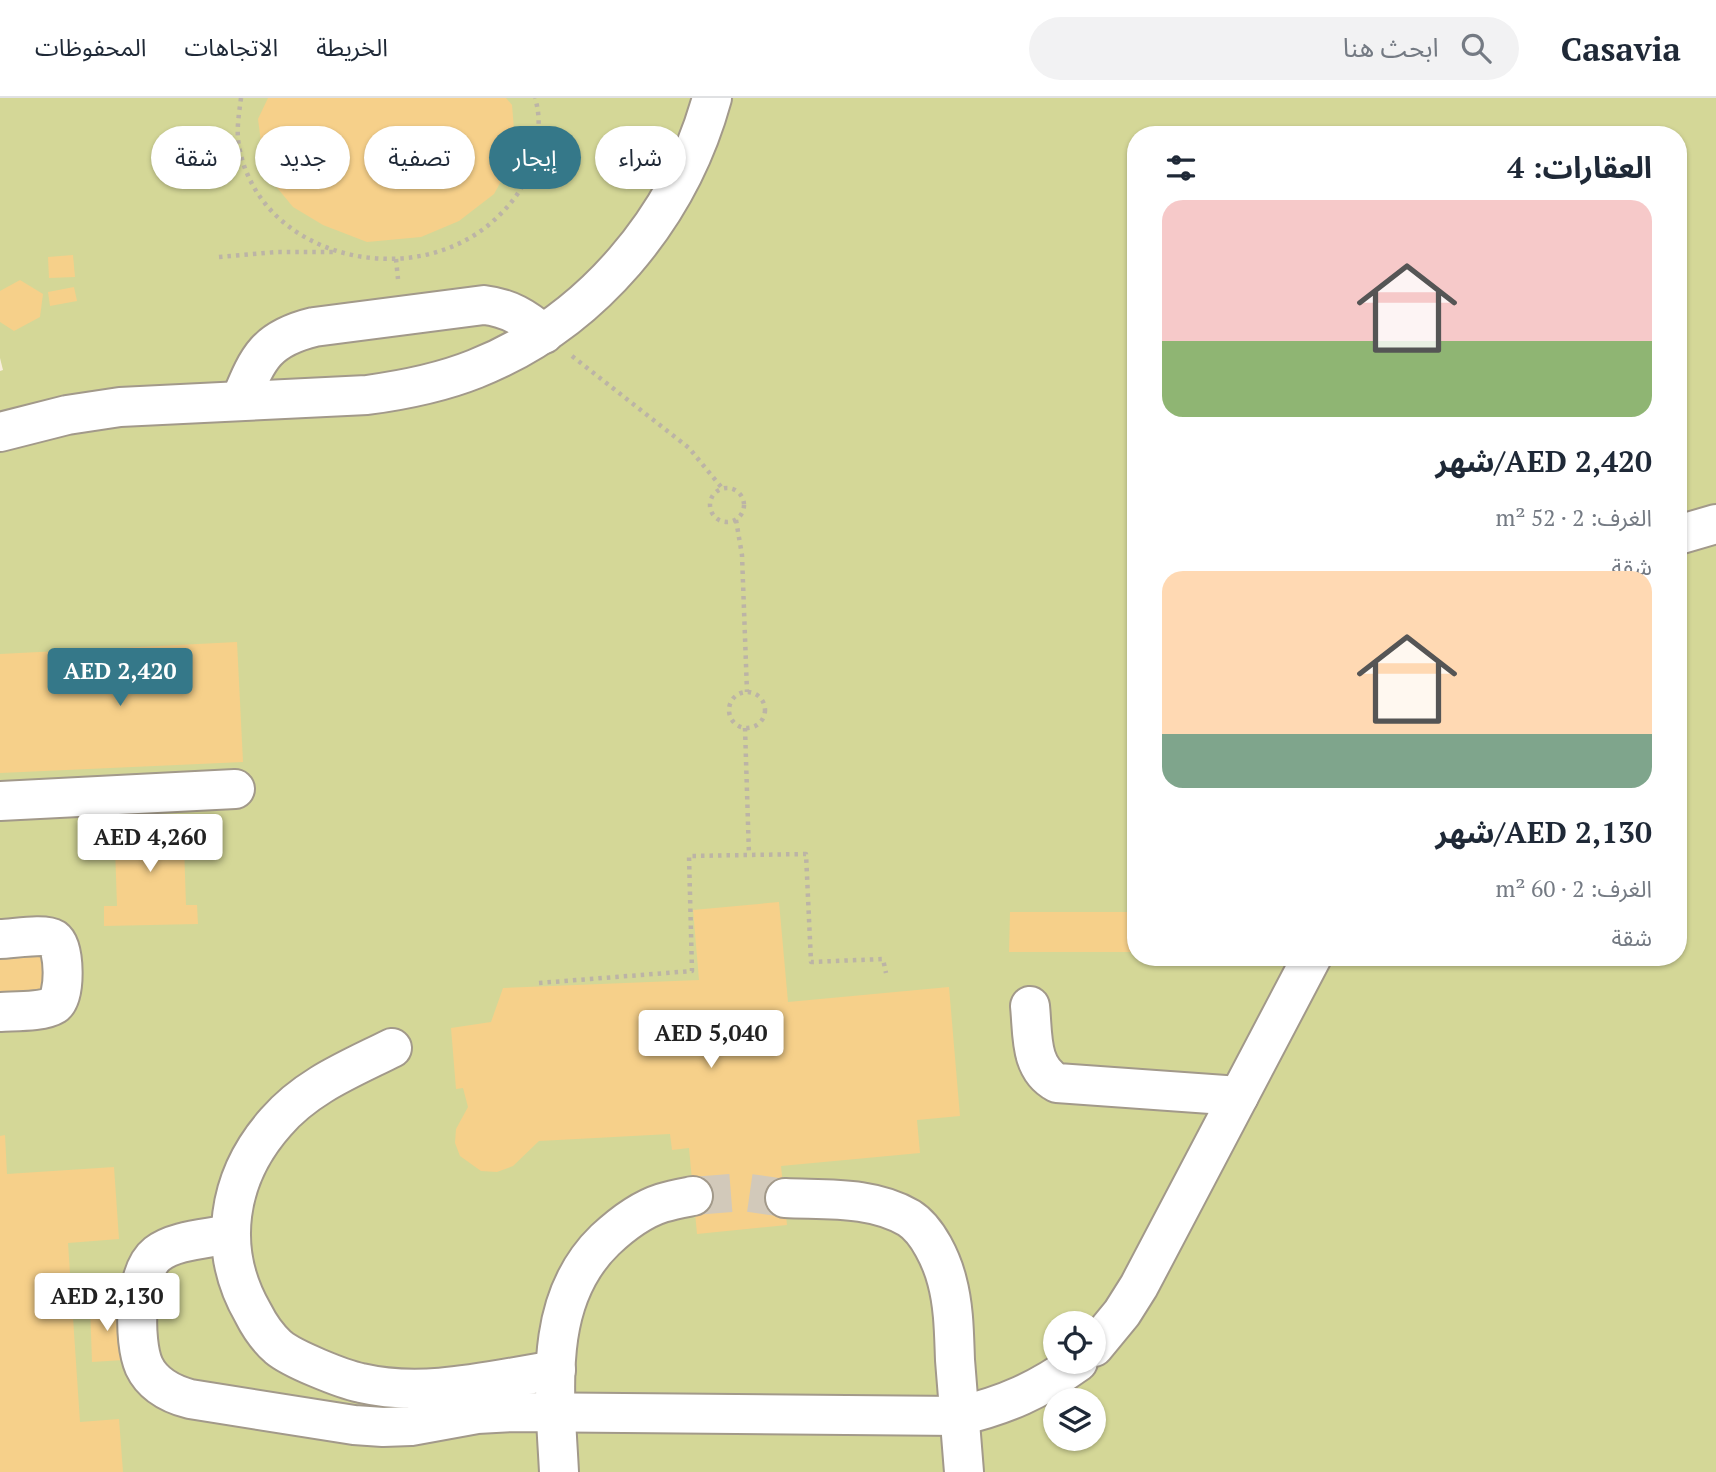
<!DOCTYPE html>
<html lang="ar">
<head>
<meta charset="utf-8">
<style>
	body { margin:0; font-family:"PT Serif","Noto Sans Arabic",serif; background:#f2f2f3; color:#1f2937; direction:rtl; height:100vh; display:flex; flex-direction:column; font-size:26px; white-space:nowrap }
	* { box-sizing:border-box; margin:0 }
	p { font-size:23px; color:#747a83 }
	.icon { flex:none; width:38px; height:38px; fill:none; stroke:currentColor; stroke-width:2; stroke-linecap:round; stroke-linejoin:round }
	.map { position:relative; flex:1; overflow:hidden; direction:ltr }
	.panel { position:absolute; left:1127px; top:28px; width:560px; height:840px; display:flex; flex-direction:column; background:#fff; border-radius:28px; box-shadow:0 2px 5px #0004; direction:rtl }
	.panel>* { flex:none }
	.banner { position:absolute; left:21px; top:28px; width:665px; height:63px; direction:rtl; display:flex; gap:14px }
	.controls { position:absolute; left:1043px; top:1213px; display:grid; gap:14px }
	.controls a { display:grid; place-items:center; width:63px; height:63px; border-radius:50%; background:#fff; box-shadow:0 2px 5px #0004; font-size:35px }
	.price { position:absolute; translate:-50% -60px; padding:0 16px; border-radius:7px; background:#fff; color:#222; font-size:23px; line-height:46px; filter:drop-shadow(0 2px 4px #0008) }
	.price::after { content:''; position:absolute; left:50%; top:42px; width:21px; height:16px; margin-left:-10px; background:inherit; clip-path:polygon(0 0,100% 0,50% 100%) }
	.price.on { background:#357889; color:#fff }
	ul { padding:0; list-style:none }
	li { display:grid; align-content:center; gap:14px; height:371px; padding:0 35px }
	li span { display:grid; place-items:center; height:217px; border-radius:21px; color:#555 }
	li>.icon { margin-inline-start:auto }
	span .icon { width:126px; height:126px; fill:#fffc; stroke-width:1 }
	li b { font-size:30px }
	h2 { display:flex; justify-content:space-between; align-items:center; height:84px; padding:0 35px; font-size:30px }
	.chip { padding:0 24px; border-radius:32px; background:#fff; box-shadow:0 2px 5px #0004; font-size:24px; line-height:63px }
	.chip.on { background:#357889; color:#fff }
	header { display:flex; align-items:center; gap:42px; box-sizing:border-box; height:98px; padding:0 35px; background:#fff; border-bottom:2px solid #e0e1e3 }
	header strong { font-size:33px }
	nav { display:flex; gap:38px; margin-inline-start:auto; font-size:24px }
	.search { width:490px; height:63px; background:#f2f2f3; display:flex; align-items:center; gap:18px; box-sizing:border-box; padding:0 24px; border-radius:38px; color:#747a83; font-size:26px }
	.map>svg:first-child { display:block }
	.green { fill:#d4d797; fill-rule:evenodd }
	.building { fill:#f6d08a }
	.lines { fill:none; stroke-linecap:round; stroke-linejoin:round }
	.minor-tunnel { stroke:#d2c9ba; stroke-width:38; stroke-dasharray:38 19; stroke-linecap:butt }
	.minor-casing { stroke:#a2998a; stroke-width:42 }
	.path { stroke:#bcb4a6; stroke-width:4.5; stroke-dasharray:3.5 5; stroke-linecap:butt }
	.minor { stroke:#fff; stroke-width:38 }
</style>
</head>
<body>
<header>
<strong>Casavia</strong>
<div class="search"><svg class="icon" aria-label="search" viewBox="0 0 24 24"><circle cx="10" cy="10" r="6"/><path d="M15 15l6 6"/></svg>ابحث هنا</div>
<nav><a>الخريطة</a><a>الاتجاهات</a><a>المحفوظات</a></nav>
</header>
<div class="map">
<svg width="1716" height="1374" viewBox="0 0 1716 1374">
	<rect width="100%" height="100%" fill="#f8eedd"/>
	<!-- green -->
	<path class="green" d="M0,0H1716V1374H0V273L3,272L0,260ZM1136,37H1678V859H1136ZM1055,1225H1094V1264H1055ZM1055,1302H1094V1340H1055Z"/>
	<!-- building -->
	<g class="building">
		<polygon points="268,0 506,0 512,7 516,56 494,96 459,123 421,139 367,144 323,127 293,109 265,75 258,21"/>
		<polygon points="73,157 75,179 49,180 48,159"/>
		<polygon points="20,182 43,196 40,219 14,233 0,224 0,193"/>
		<polygon points="74,189 77,203 50,208 48,194"/>
		<polygon points="237,544 243,664 0,675 0,556"/>
		<polygon points="183,718 186,807 197,807 198,826 104,828 104,808 117,808 114,720"/>
		<polygon points="779,804 788,904 949,889 960,1018 917,1022 920,1055 781,1068 787,1127 697,1136 689,1050 672,1052 670,1036 539,1043 513,1068 497,1074 481,1073 460,1058 455,1045 456,1031 468,1009 463,990 456,991 451,930 491,924 503,890 699,882 693,812"/>
		<polygon points="1010,814 1134,814 1133,854 1009,854"/>
		<polygon points="49,846 56,905 0,911 0,851"/>
		<polygon points="5,1037 7,1076 114,1069 119,1141 68,1145 80,1324 119,1321 123,1374 0,1374 0,1038"/>
		<polygon points="122,1207 124,1262 92,1264 90,1208"/>
	</g>
	<g class="lines">
		<!-- minor-tunnel -->
		<polyline class="minor-tunnel" points="693,1098 743,1094 785,1100"/>
		<defs>
			<g id="minor">
				<path d="M240,303C258,260 265,241 314,229L484,207C509,210 525,220 544,236"/>
				<path d="M0,334L67,317L120,309L367,297C404,292 440,285 475,271C591,225 679,120 712,0"/>
				<polyline points="1678,437 1716,426"/>
				<polyline points="0,703 235,691"/>
				<path d="M0,841C12,841 44,835 54,841C65,849 66,899 54,907C43,914 13,913 0,914"/>
				<path d="M1030,908C1033,936 1029,970 1057,985L1239,998"/>
				<path d="M392,950C350,971 307,988 276,1024C227,1079 216,1151 253,1215C259,1227 268,1240 278,1249C292,1261 342,1281 361,1285C425,1300 492,1282 556,1272"/>
				<path d="M785,1100C826,1102 872,1098 909,1120C928,1132 942,1163 947,1183C954,1209 954,1236 955,1262C958,1300 961,1337 964,1374"/>
				<path d="M229,1136C207,1141 175,1142 157,1156C134,1174 133,1243 144,1268C153,1287 171,1296 190,1301L354,1327L383,1329L411,1328L477,1316L512,1314L959,1318C1006,1307 1039,1292 1078,1264"/>
				<polyline points="1094,1249 1122,1215 1139,1188 1312,859"/>
				<path d="M559,1374C555,1294 542,1203 605,1142C621,1127 640,1112 662,1105C672,1102 683,1100 693,1098"/>
			</g>
		</defs>
		<!-- minor casing -->
		<use href="#minor" class="minor-casing"/>
		<!-- path -->
		<g class="path">
			<path d="M241,0C239,16 236,32 239,48C259,160 411,195 492,124C509,109 524,91 531,68C538,47 542,22 535,0"/>
			<polyline points="219,159 277,154 333,154"/>
			<polyline points="396,161 398,181"/>
			<polyline points="572,258 689,350 722,390"/>
			<circle cx="727" cy="407" r="17"/>
			<polyline points="736,422 742,457 747,594"/>
			<circle cx="747" cy="612" r="18"/>
			<polyline points="745,630 749,757"/>
			<polyline points="539,885 692,873 689,758 806,756 811,864 883,861 886,875"/>
		</g>
		<!-- minor -->
		<use href="#minor" class="minor"/>
	</g>
</svg>
<div class="controls">
<a><svg class="icon" aria-label="locate" viewBox="0 0 24 24"><circle cx="12" cy="12" r="6"/><path d="M12 2v4M12 18v4M2 12h4M18 12h4"/></svg></a>
<a><svg class="icon" aria-label="layers" viewBox="0 0 24 24"><path d="M12 4l9 5-9 5-9-5zM3 14l9 5 9-5"/></svg></a>
</div>
<b class="price on" style="left:120px;top:610px">AED 2,420</b>
<b class="price" style="left:150px;top:776px">AED 4,260</b>
<b class="price" style="left:711px;top:972px">AED 5,040</b>
<b class="price" style="left:107px;top:1235px">AED 2,130</b>
<div class="banner">
<a class="chip">شراء</a>
<a class="chip on">إيجار</a>
<a class="chip">تصفية</a>
<a class="chip">جديد</a>
<a class="chip">شقة</a>
</div>
<section class="panel">
<h2>العقارات: 4<svg class="icon" aria-label="filters" viewBox="0 0 24 24"><path d="M4 7h16M4 17h16"/><circle cx="9" cy="7" r="2"/><circle cx="15" cy="17" r="2"/></svg></h2>
<ul>
<li><span style="background:linear-gradient(#f6c9c9 65%,#8fb573 0)"><svg class="icon" aria-label="home" viewBox="0 0 24 24"><path d="M3 11l9-7 9 7M6 9v11h12V9"/></svg></span><div><b>AED 2,420/شهر</b><p>الغرف: 2 · 52 m²</p><p>شقة</p></div></li>
<li><span style="background:linear-gradient(#ffd9b3 75%,#7fa58c 0)"><svg class="icon" aria-label="home" viewBox="0 0 24 24"><path d="M3 11l9-7 9 7M6 9v11h12V9"/></svg></span><div><b>AED 2,130/شهر</b><p>الغرف: 2 · 60 m²</p><p>شقة</p></div></li>
</ul>
</section>
</div>
</body>
</html>
